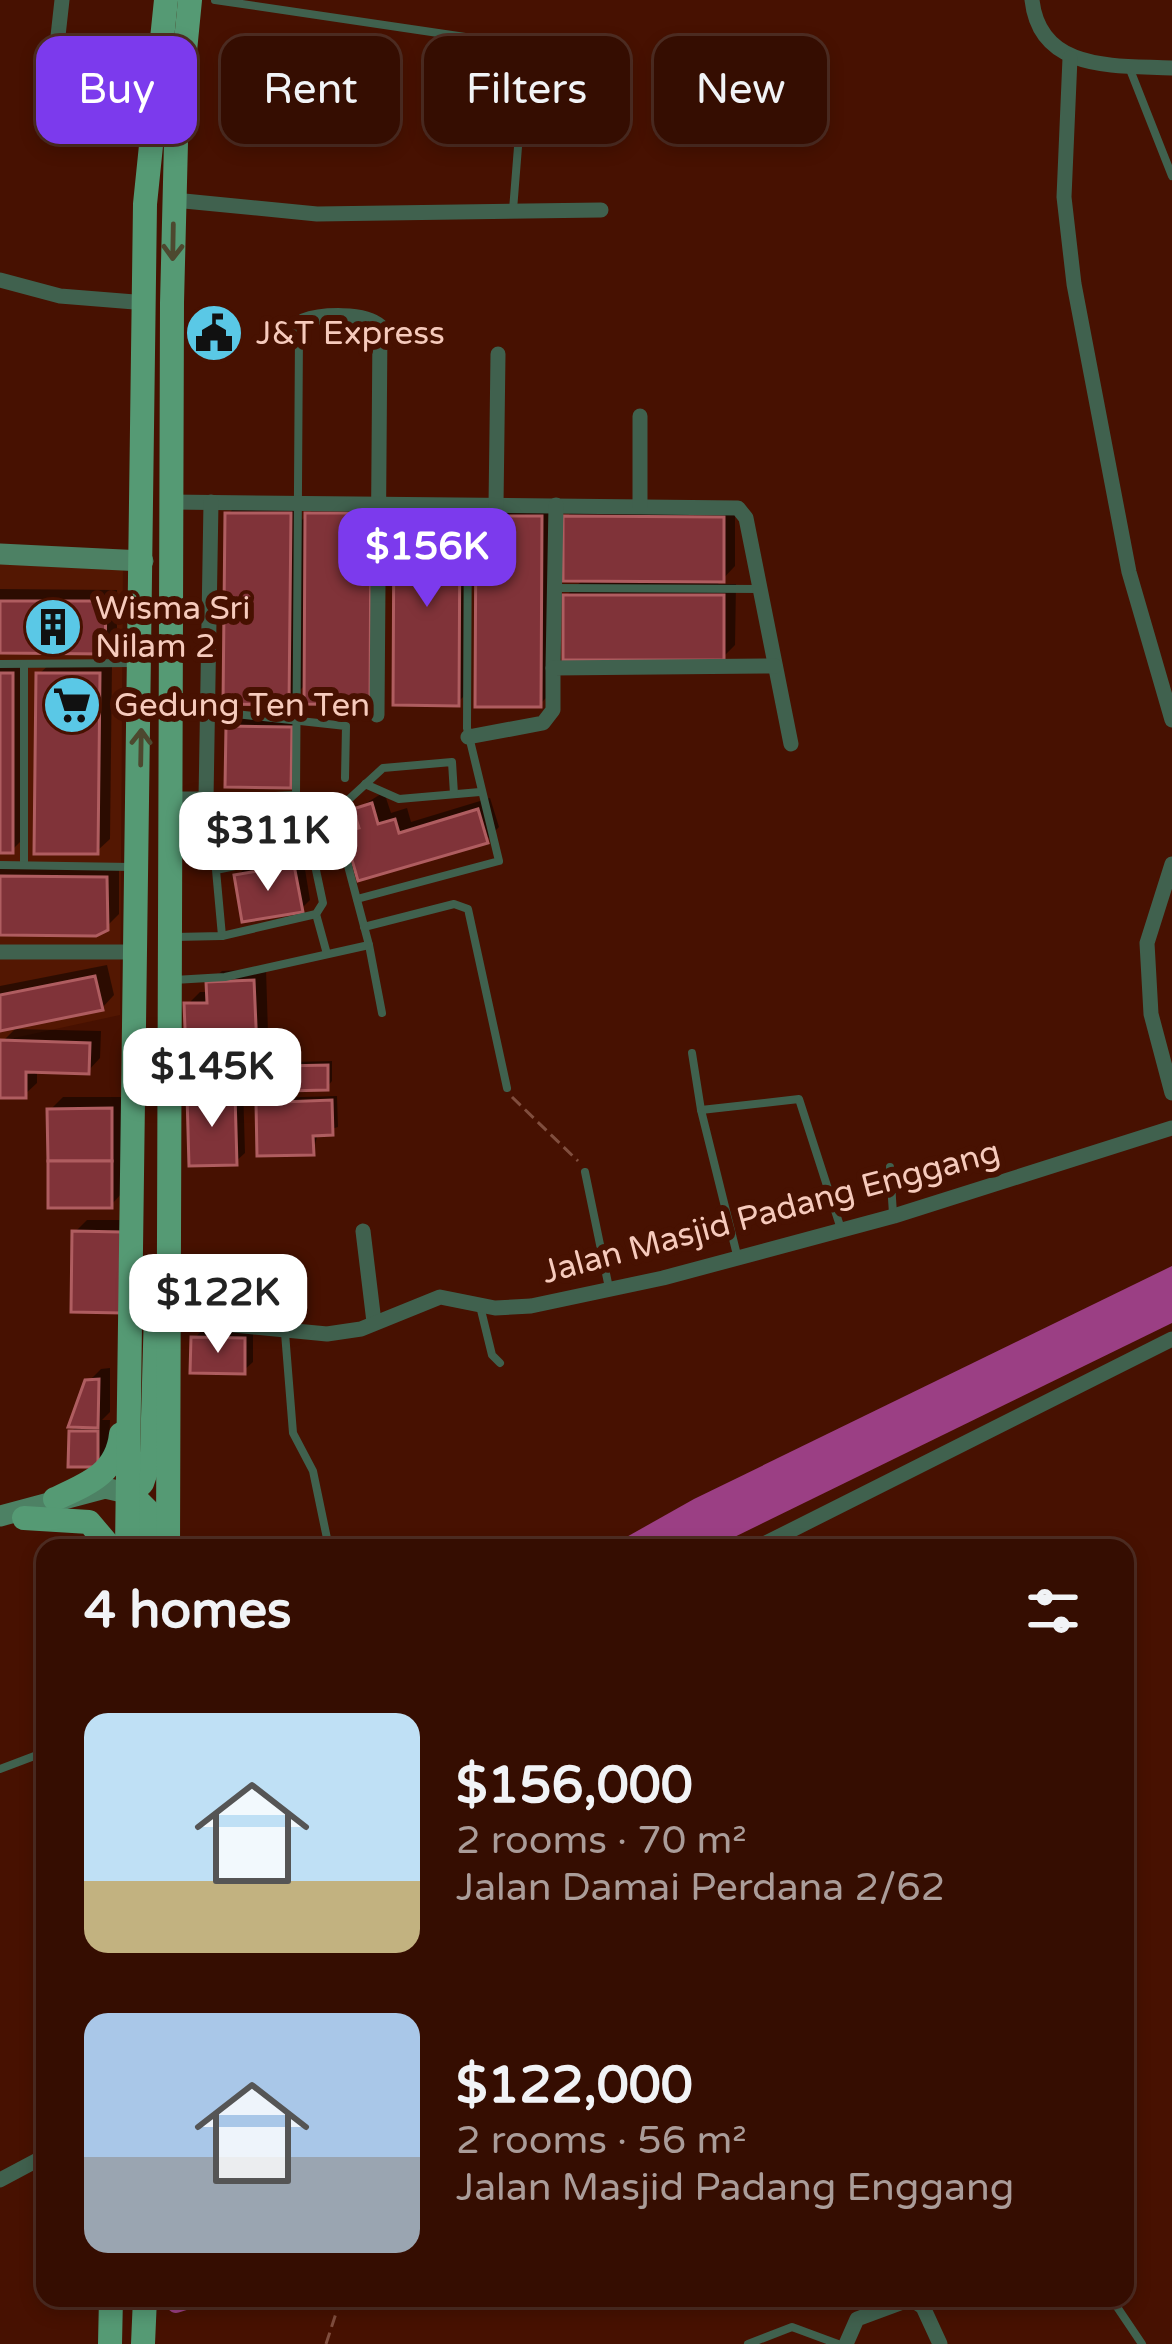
<!DOCTYPE html>
<html lang="en">
<head>
<meta charset="utf-8">
<style>
	body { margin:0; font-family:"Varela Round",sans-serif; background:#3d160b; color:#f1f3f6; height:100vh; display:flex; flex-direction:column; font-size:45px; white-space:nowrap }
	* { box-sizing:border-box; margin:0 }
	p { font-size:39px; color:#aa9c99 }
	.icon { flex:none; width:66px; height:66px; fill:none; stroke:currentColor; stroke-width:2; stroke-linecap:round; stroke-linejoin:round }
	.map { position:relative; flex:1; overflow:hidden }
	.details { position:absolute; left:36px; top:1539px; width:1098px; height:768px; display:flex; flex-direction:column; background:#350d01; border-radius:24px; box-shadow:0 6px 18px #0003,0 0 0 3px #4f2d23 }
	.details>* { flex:none }
	.banner { position:absolute; left:36px; top:36px; width:1101px; height:108px; display:flex; gap:24px }
	.price { position:absolute; translate:-50% -102px; padding:0 27px; border-radius:24px; background:#fff; color:#222; font-size:39px; line-height:78px; filter:drop-shadow(0 3px 6px #0008) }
	.price::after { content:''; position:absolute; left:50%; top:72px; width:36px; height:27px; margin-left:-18px; background:inherit; clip-path:polygon(0 0,100% 0,50% 100%) }
	.price.on { background:#7c3aed; color:#fff }
	ul { padding:0; list-style:none }
	li { display:flex; align-items:center; gap:36px; height:300px; padding:0 48px }
	li span { display:grid; place-items:center; flex:none; width:336px; height:240px; border-radius:24px; color:#555 }
	li>.icon { margin-inline-start:auto }
	span .icon { width:144px; height:144px; fill:#fffc; stroke-width:1 }
	li b { font-size:51px }
	h2 { display:flex; justify-content:space-between; align-items:center; height:144px; padding:0 48px; font-size:51px }
	.pill { padding:0 42px; border-radius:24px; background:#350d01; box-shadow:0 6px 18px #0003,0 0 0 3px #4f2d23; font-size:42px; line-height:108px }
	.pill.on { background:#7c3aed; color:#fff }
	.map>svg:first-child { display:block }
	.built { fill:#531702 }
	.water { fill:#9b3f84 }
	.shadow { fill:#0007 }
	.lines { fill:none; stroke-linecap:round; stroke-linejoin:round }
	.canal { stroke:#9b3f84; stroke-width:18 }
	.building { fill:#803339; stroke:#af5d60; stroke-width:3 }
	.path { stroke:#804e3e; stroke-width:3; stroke-dasharray:12 6; stroke-linecap:butt }
	.lane { stroke:#40614e; stroke-width:8 }
	.street { stroke:#40614e; stroke-width:15 }
	.secondary { stroke:#4d8164; stroke-width:21 }
	.primary { stroke:#559a74; stroke-width:24 }
	.oneway { stroke:#4d482f }
	.labels { text-anchor:middle; dominant-baseline:central; stroke-width:12; stroke-linejoin:round; paint-order:stroke }
	.poi-label { font-size:33px; fill:#f6cabc; stroke:#471101; text-anchor:start }
	.street-label { font-size:33px; fill:#f6cabc; stroke:#471101 }
</style>
</head>
<body>
<div class="map">
<svg width="1172" height="2344" viewBox="0 0 1172 2344">
	<rect width="100%" height="100%" fill="#471101"/>
	<!-- built -->
	<polygon class="built" points="0,554 123,560 120,1015 0,1041"/>
	<!-- water -->
	<polygon class="water" points="1172,1266 1172,1323 712,1548 607,1548 694,1499"/>
	<!-- shadow -->
	<g class="shadow">
		<polygon points="240,502 302,502 302,520 320,502 382,502 381,689 307,683 288,702 228,514"/>
		<polygon points="409,503 471,503 470,690 457,703 397,516"/>
		<polygon points="492,504 554,504 552,692 540,704 479,517"/>
		<polygon points="578,505 735,506 735,566 718,584 736,584 735,645 723,657 566,596 584,579 566,518"/>
		<polygon points="0,589 117,590 117,639 104,651 0,650"/>
		<polygon points="0,661 25,662 25,837 12,850 0,850"/>
		<polygon points="52,662 112,662 110,839 97,851 39,674"/>
		<polygon points="238,718 300,719 298,776 289,785 229,727"/>
		<polygon points="384,792 391,813 407,808 411,822 490,798 499,827 486,840 347,833 360,820 357,809"/>
		<polygon points="303,857 310,900 301,909 237,876 246,867"/>
		<polygon points="0,864 119,865 119,914 106,927 0,932"/>
		<polygon points="107,965 114,995 102,1008 0,1028 0,986"/>
		<polygon points="266,969 268,1033 248,1046 249,1065 237,1078 187,1005 200,992 209,992 209,983 222,971"/>
		<polygon points="15,1029 101,1031 100,1058 88,1071 37,1070 37,1083 24,1095 2,1042"/>
		<polygon points="332,1061 332,1081 327,1087 286,1067 291,1062"/>
		<polygon points="243,1086 245,1153 235,1162 190,1097 199,1088"/>
		<polygon points="337,1096 338,1127 318,1133 313,1152 259,1104 264,1098"/>
		<polygon points="63,1097 123,1097 123,1192 111,1205 50,1110"/>
		<polygon points="87,1220 134,1220 133,1297 75,1232"/>
		<polygon points="203,1329 253,1330 253,1362 243,1371 194,1339"/>
		<polygon points="110,1368 110,1412 102,1420 110,1420 109,1452 97,1464 71,1432 79,1424 88,1382 101,1369"/>
	</g>
	<g class="lines">
		<!-- canal -->
		<polyline class="canal" points="176,2304 195,2298"/>
	</g>
	<!-- building -->
	<g class="building">
		<polygon points="225,513 291,513 289,705 223,704"/>
		<polygon points="305,513 371,513 370,705 304,704"/>
		<polygon points="394,514 460,515 459,706 393,705"/>
		<polygon points="476,516 542,516 541,707 475,707"/>
		<polygon points="563,516 724,517 724,582 563,581"/>
		<rect x="563" y="595" width="161" height="65"/>
		<polygon points="0,601 106,601 105,654 0,653"/>
		<rect x="0" y="673" width="13" height="180"/>
		<polygon points="36,673 100,673 98,854 34,854"/>
		<polygon points="226,726 292,727 291,788 225,787"/>
		<polygon points="372,803 378,824 395,819 399,833 478,809 488,843 358,881 344,832 359,828 353,809"/>
		<polygon points="294,865 303,912 242,922 234,875"/>
		<polygon points="0,876 107,877 108,930 96,936 0,935"/>
		<polygon points="95,976 103,1010 0,1031 0,995"/>
		<polygon points="254,980 257,1049 237,1050 238,1081 187,1082 184,1003 207,1003 206,982"/>
		<polygon points="0,1040 90,1043 89,1074 26,1072 26,1098 0,1098"/>
		<polygon points="328,1065 328,1090 283,1091 283,1066"/>
		<polygon points="235,1094 237,1165 189,1166 187,1095"/>
		<polygon points="332,1100 333,1135 313,1136 314,1155 257,1156 256,1103"/>
		<polygon points="112,1108 112,1161 48,1161 47,1109"/>
		<rect x="48" y="1161" width="64" height="47"/>
		<polygon points="72,1231 122,1232 122,1313 71,1312"/>
		<polygon points="191,1337 245,1338 245,1374 190,1373"/>
		<polygon points="99,1379 98,1428 68,1427 85,1380"/>
		<polygon points="69,1431 98,1431 98,1467 68,1467"/>
	</g>
	<g class="lines">
		<!-- path -->
		<g class="path">
			<polyline points="512,1097 578,1161"/>
			<polyline points="326,2344 341,2298"/>
		</g>
		<!-- lane -->
		<g class="lane">
			<polyline points="215,0 526,46 513,210"/>
			<polyline points="1129,67 1172,176"/>
			<polyline points="556,588 760,589"/>
			<polyline points="0,664 136,663"/>
			<polyline points="24,664 24,865"/>
			<polyline points="208,711 346,726 345,778"/>
			<polyline points="365,784 399,799 480,792"/>
			<polyline points="208,799 296,795 299,334"/>
			<polyline points="0,865 132,867"/>
			<polyline points="357,899 499,861 467,728 468,506"/>
			<polyline points="316,914 327,954"/>
			<polyline points="364,927 454,904 468,909 507,1088"/>
			<polyline points="222,936 216,870 312,850"/>
			<polyline points="174,937 222,936 316,914 323,903 303,809"/>
			<polyline points="369,945 382,1013"/>
			<polyline points="174,980 225,977 369,945 334,813 383,768 452,762 454,794"/>
			<polyline points="692,1053 701,1110"/>
			<polyline points="890,1167 893,1214"/>
			<polyline points="585,1172 609,1288"/>
			<polyline points="737,1255 701,1110 799,1099 841,1229"/>
			<polyline points="480,1306 492,1355 500,1363"/>
			<polyline points="285,1333 293,1433 313,1471 329,1548"/>
			<polyline points="0,1769 45,1752"/>
			<polyline points="1111,2298 1142,2344"/>
			<polyline points="748,2344 792,2327 838,2344"/>
		</g>
		<!-- street -->
		<g class="street">
			<polyline points="62,0 49,117 58,127 150,135"/>
			<path d="M1032,0C1040,73 1117,65 1172,68"/>
			<polyline points="1070,58 1064,197 1074,284 1129,572 1172,720"/>
			<polyline points="174,200 317,214 601,210"/>
			<polyline points="0,280 60,296 147,303"/>
			<path d="M299,332L303,321C321,314 365,312 380,326L377,715"/>
			<polyline points="170,502 738,508 746,518 791,744"/>
			<polyline points="496,505 498,354"/>
			<polyline points="640,506 640,416"/>
			<polyline points="553,668 556,505"/>
			<polyline points="168,710 208,711"/>
			<polyline points="468,737 543,723 553,710 553,668 775,666"/>
			<polyline points="167,799 206,799 211,502"/>
			<polyline points="1172,864 1147,943 1151,1014 1172,1093"/>
			<polyline points="0,952 138,952"/>
			<polyline points="363,1231 374,1322"/>
			<polyline points="172,1319 327,1334 361,1329 440,1297 495,1308 531,1306 663,1278 894,1216 1172,1128"/>
			<polyline points="756,1548 1172,1339"/>
			<polyline points="0,2180 45,2156"/>
			<polyline points="846,2344 857,2319 911,2299 923,2307 940,2344"/>
		</g>
		<!-- secondary -->
		<g class="secondary">
			<polyline points="0,554 143,561"/>
			<polyline points="0,1516 105,1488 131,1494"/>
		</g>
		<!-- primary -->
		<g class="primary">
			<polyline points="131,1494 142,1483 152,1454 157,1275"/>
			<polyline points="131,1494 148,1511 152,1548"/>
			<path d="M55,1499C88,1484 117,1473 121,1434"/>
			<polyline points="24,1518 89,1522 111,1548"/>
			<polyline points="127,1548 145,204 166,0"/>
			<polyline points="168,1548 172,303 176,142 190,0"/>
			<polyline points="110,2344 111,2298"/>
			<polyline points="143,2344 145,2298"/>
		</g>
	</g>
	<!-- one-way arrows -->
	<defs><path id="oneway-shaft" d="M-6 0H5M1.5-3L5.5 0L1.5 3" fill="none" stroke-width="1.6" stroke-linecap="round" stroke-linejoin="round" transform="scale(3)"/></defs>
	<g class="oneway">
		<use href="#oneway-shaft" transform="translate(173 242) rotate(91)"/>
		<use href="#oneway-shaft" transform="translate(141 747) rotate(-89)"/>
	</g>
	<!-- icons -->
	<defs>
		<symbol id="civic-disc" viewBox="-11 -11 22 22"><circle r="9.5" fill="#5ac8e6" stroke="#471101"/><path d="M-.6-6.5H3V-4.5H.6V-3L4-1V1h2V6H-6V1h2V-1L-.6-3ZM-1.2 2.5V6h2.4V2.5Z" fill="#111"/></symbol>
		<symbol id="building-disc" viewBox="-11 -11 22 22"><circle r="9.5" fill="#5ac8e6" stroke="#471101"/><path d="M-4-6H4V6H1V3H-1V6H-4ZM-2.5-4.3h1.7v1.8h-1.7ZM.8-4.3h1.7v1.8H.8ZM-2.5-1h1.7V.8h-1.7ZM.8-1h1.7V.8H.8Z" fill="#111"/></symbol>
		<symbol id="supermarket-disc" viewBox="-11 -11 22 22"><circle r="9.5" fill="#5ac8e6" stroke="#471101"/><path d="M-6-5.5h2.5l.6 2H6L4.5 2H-2.5L-4.4-4H-6ZM-1.5 3.2a1.3 1.3 0 1 0 .1 0ZM3 3.2a1.3 1.3 0 1 0 .1 0Z" fill="#111"/></symbol>
	</defs>
	<g fill-rule="evenodd">
		<use href="#civic-disc" x="181" y="300" width="66" height="66"/>
		<use href="#building-disc" x="20" y="594" width="66" height="66"/>
		<use href="#supermarket-disc" x="39" y="672" width="66" height="66"/>
	</g>
	<g class="labels">
		<!-- poi labels -->
		<g class="poi-label">
			<text x="256" y="333">J&amp;T Express</text>
			<text x="95" y="608">Wisma Sri<tspan x="95" dy="38">Nilam 2</tspan></text>
			<text x="114" y="705">Gedung Ten Ten</text>
		</g>
		<!-- street labels -->
		<g class="street-label">
			<text transform="translate(771 1212) rotate(-15)">Jalan Masjid Padang Enggang</text>
		</g>
	</g>
</svg>
<b class="price on" style="left:427px;top:610px">$156K</b>
<b class="price" style="left:268px;top:894px">$311K</b>
<b class="price" style="left:212px;top:1130px">$145K</b>
<b class="price" style="left:218px;top:1356px">$122K</b>
<div class="banner">
<a class="pill on">Buy</a>
<a class="pill">Rent</a>
<a class="pill">Filters</a>
<a class="pill">New</a>
</div>
<section class="details">
<h2>4 homes<svg class="icon" aria-label="filters" viewBox="0 0 24 24"><path d="M4 7h16M4 17h16"/><circle cx="9" cy="7" r="2"/><circle cx="15" cy="17" r="2"/></svg></h2>
<ul>
<li><span style="background:linear-gradient(#bfe0f5 70%,#c2b280 0)"><svg class="icon" aria-label="home" viewBox="0 0 24 24"><path d="M3 11l9-7 9 7M6 9v11h12V9"/></svg></span><div><b>$156,000</b><p>2 rooms · 70 m²</p><p>Jalan Damai Perdana 2/62</p></div></li>
<li><span style="background:linear-gradient(#a9c7e8 60%,#9aa5b1 0)"><svg class="icon" aria-label="home" viewBox="0 0 24 24"><path d="M3 11l9-7 9 7M6 9v11h12V9"/></svg></span><div><b>$122,000</b><p>2 rooms · 56 m²</p><p>Jalan Masjid Padang Enggang</p></div></li>
</ul>
</section>
</div>
</body>
</html>
